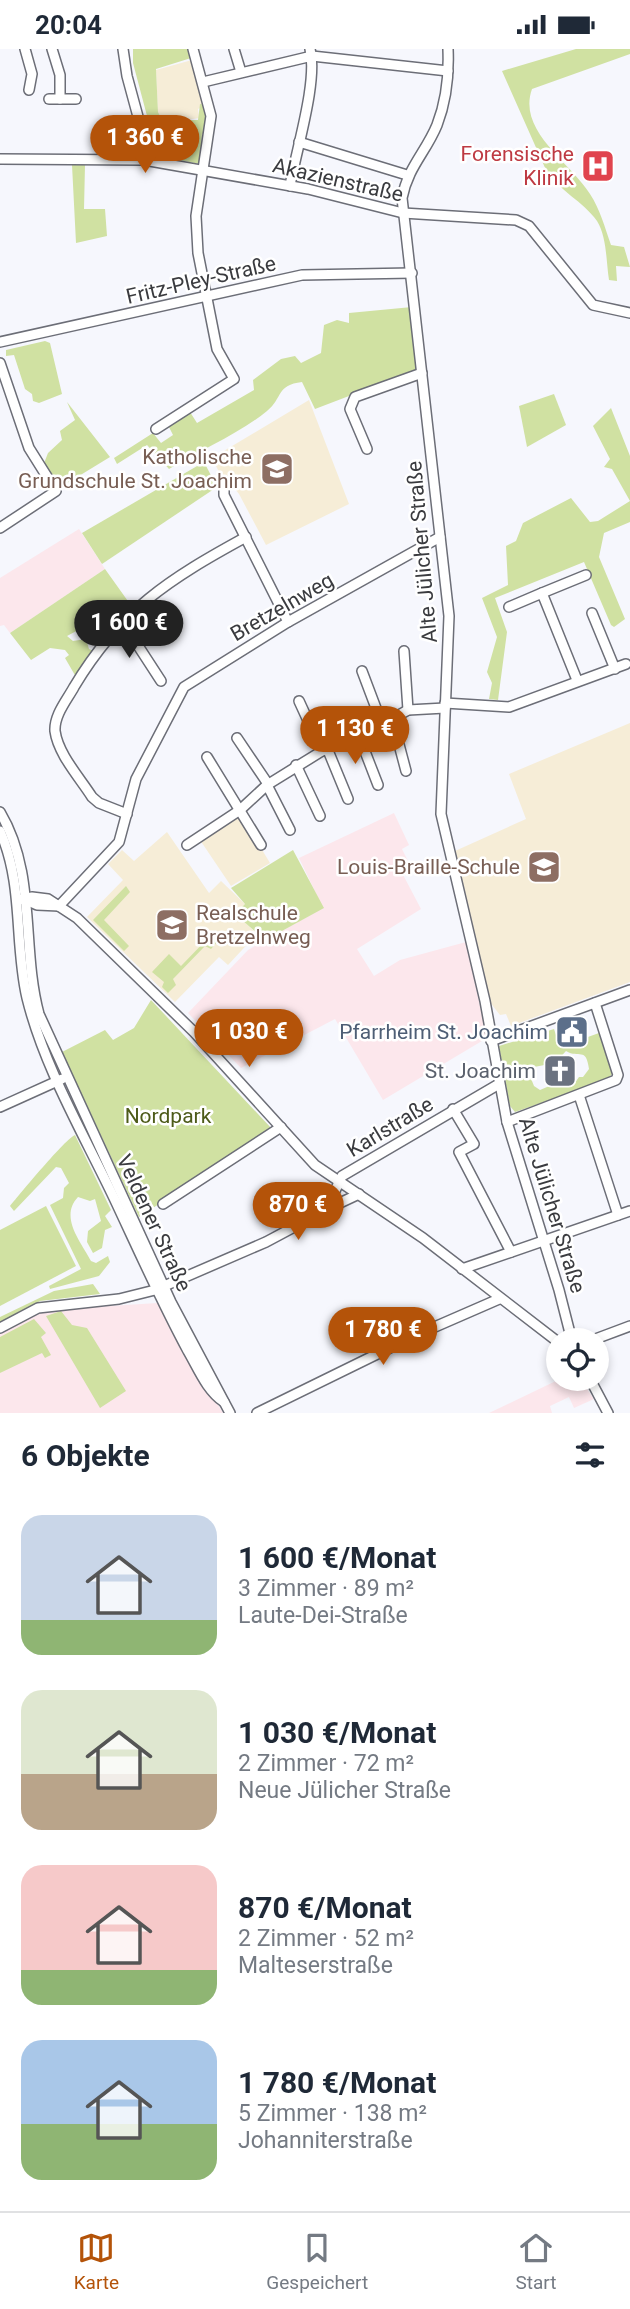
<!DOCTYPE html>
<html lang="de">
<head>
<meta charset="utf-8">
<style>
	body { margin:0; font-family:Roboto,sans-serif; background:#f6f6f7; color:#1f2937; height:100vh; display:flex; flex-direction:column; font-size:26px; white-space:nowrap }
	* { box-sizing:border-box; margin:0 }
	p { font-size:23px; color:#747a83 }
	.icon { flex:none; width:38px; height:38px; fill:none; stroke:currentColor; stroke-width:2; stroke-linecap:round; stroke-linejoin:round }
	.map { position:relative; height:1364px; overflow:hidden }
	.sheet { display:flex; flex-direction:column; background:#fff; flex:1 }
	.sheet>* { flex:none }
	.tools { position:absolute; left:546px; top:1279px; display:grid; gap:14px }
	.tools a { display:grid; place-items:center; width:63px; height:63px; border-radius:50%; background:#fff; box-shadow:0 4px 10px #0003; font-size:35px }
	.price { position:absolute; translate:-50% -60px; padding:0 16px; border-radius:24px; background:#b45309; color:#fff; font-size:23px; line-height:46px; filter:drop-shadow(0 2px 4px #0008) }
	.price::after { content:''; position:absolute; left:50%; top:42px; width:21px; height:16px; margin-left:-10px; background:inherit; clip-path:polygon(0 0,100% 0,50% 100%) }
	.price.selected { background:#222; color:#fff }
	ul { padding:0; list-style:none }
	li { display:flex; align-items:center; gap:21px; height:175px; padding:0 21px }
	li span { display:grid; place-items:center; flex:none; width:196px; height:140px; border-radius:21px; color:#555 }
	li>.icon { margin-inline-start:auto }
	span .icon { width:84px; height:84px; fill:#fffc; stroke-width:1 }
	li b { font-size:30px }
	h2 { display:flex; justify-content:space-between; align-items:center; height:84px; padding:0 21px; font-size:30px }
	.status { display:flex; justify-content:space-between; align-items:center; height:49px; padding:0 35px; background:#fff; direction:ltr }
	.status svg { height:19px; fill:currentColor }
	.menu { display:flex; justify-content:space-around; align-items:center; height:98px; border-top:2px solid #e0e1e3; background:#fff; font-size:19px; color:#747a83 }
	.menu a { display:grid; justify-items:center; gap:4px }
	.menu .selected { color:#b45309 }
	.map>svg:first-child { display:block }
	.commercial { fill:#fce7ec }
	.education { fill:#f6edd7 }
	.green { fill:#d0e1a2; fill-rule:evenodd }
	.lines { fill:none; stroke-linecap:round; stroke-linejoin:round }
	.minor-casing { stroke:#6c6e77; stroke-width:12 }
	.minor { stroke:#fff; stroke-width:9 }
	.labels { text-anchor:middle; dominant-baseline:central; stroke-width:5; stroke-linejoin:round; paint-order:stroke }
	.health-label { font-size:21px; fill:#be3a42; stroke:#fff; text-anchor:end }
	.street-label { font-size:21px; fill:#3a3b3f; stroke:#fff }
	.education-label { font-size:21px; fill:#785e54; stroke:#fff; text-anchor:end }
	.service-label { font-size:21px; fill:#4e5e75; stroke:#fff; text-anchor:end }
	.worship-label { font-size:21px; fill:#5b616d; stroke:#fff; text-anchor:end }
	.park-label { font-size:21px; fill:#4d5b19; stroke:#fff }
</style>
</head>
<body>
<div class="status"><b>20:04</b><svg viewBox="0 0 49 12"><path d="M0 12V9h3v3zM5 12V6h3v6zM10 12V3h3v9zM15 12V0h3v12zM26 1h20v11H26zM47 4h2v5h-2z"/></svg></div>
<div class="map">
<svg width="630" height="1364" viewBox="0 0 630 1364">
	<rect width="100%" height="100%" fill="#f6f7fd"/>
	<!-- commercial -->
	<g class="commercial">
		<polygon points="79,480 105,520 10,584 4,576 0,577 0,529"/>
		<polygon points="394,764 409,796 402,800 409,814 400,820 421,860 357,900 374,927 400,911 466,893 487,989 383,1051 335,970 241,1019 188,964 248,901 323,859 299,809"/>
		<polygon points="157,1254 223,1364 0,1364 0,1283 48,1261"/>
		<polygon points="560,1330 580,1330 594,1350 574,1359 569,1348 550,1357 552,1364 489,1364"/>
	</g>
	<!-- education -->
	<g class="education">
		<polygon points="192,11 205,56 198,60 199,69 174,73 162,71 158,63 156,21"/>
		<polygon points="309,351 349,455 266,496 239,445 228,431 224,433 212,409"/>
		<polygon points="630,674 630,933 511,977 506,965 500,966 489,952 455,802 526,770 509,725"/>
		<polygon points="241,766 270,814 231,837 200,791"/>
		<polygon points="167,783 209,844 221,832 245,855 236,865 257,885 228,916 219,908 175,953 87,868 123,831 108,815 122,801 134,812"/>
	</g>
	<!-- green -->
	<g class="green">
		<polygon points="133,0 189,0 191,9 156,20 158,63 162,71 198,71 200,55 205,56 206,84 202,85 200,115 152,106 148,93 152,92 151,82 133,14"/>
		<path d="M576,0H630V5L532,40C517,82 570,113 590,145C600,160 605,179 611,196L624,198L630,218L616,217L617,232L609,231C606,212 607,188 597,172C583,152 559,142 546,121L502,22Z"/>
		<polygon points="72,116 85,116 84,160 105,160 107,187 76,194"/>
		<path d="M412,258L417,321L315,360L302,333C276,336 283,349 267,362C240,384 199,402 169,420L147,396L117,415L114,409L153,384L161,394L173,386L168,376L190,363L197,374L254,341L253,331L281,310L295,307L301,314L321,304L324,276L337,271L349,274V264Z"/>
		<polygon points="45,292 50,294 62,345 39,354 33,352 32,345 25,340 14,306 6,307 6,301"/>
		<polygon points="554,345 566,376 527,398 519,357"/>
		<polygon points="67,353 110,408 56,441 41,422 48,404 62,391 60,382 75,371"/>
		<polygon points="611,359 630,407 630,452 612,420 604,418 610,410 593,377"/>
		<polygon points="204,413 217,438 102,515 82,484"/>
		<polygon points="571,449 590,473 598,472 630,452 630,473 604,484 599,508 625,570 614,578 611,576 584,513 495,549 507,583 498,651 489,650 492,634 487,623 497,588 482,549 508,536 506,497 516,492 523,474"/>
		<polygon points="105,520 130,555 112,571 100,591 84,578 67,587 73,592 86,590 89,600 94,602 76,628 65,609 69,606 65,601 50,599 31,611 10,584"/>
		<polygon points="293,801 324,859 260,894 254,888 257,884 235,865 245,855 231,839"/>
		<polygon points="126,837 130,843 104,871 129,897 124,902 93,871"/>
		<polygon points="212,885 219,891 211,900 205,897 173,930 176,936 168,944 162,938 164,933 152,923 169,905 181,917"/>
		<polygon points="151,951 273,1081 139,1168 62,1003 105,981 113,991 134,979"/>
		<path d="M554,980L560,998L599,984L612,1025L607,1031L515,1063L510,1057L499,997ZM566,1002C579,1010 586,997 589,1020L583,1028H579L574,1035L561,1032L540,1041L534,1037L530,1027L534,1018L555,1014Z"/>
		<path d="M75,1086L111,1161L105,1167L112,1178L105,1181L102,1199L93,1204L87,1193L88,1182L101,1172L95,1150L90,1152L78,1148C59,1168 81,1193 91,1212L96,1214L108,1207L110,1213L99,1227L50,1240L49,1237L81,1220L50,1156L63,1149L64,1139L69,1134L61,1119L56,1118L14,1162L10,1157C20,1145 66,1089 75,1086Z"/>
		<polygon points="46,1157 76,1217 0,1257 0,1181"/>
		<polygon points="93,1235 100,1245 40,1252 0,1274 0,1268 54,1242"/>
		<polygon points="61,1262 72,1276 87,1279 126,1342 100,1359 46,1267"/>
		<polygon points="34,1270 46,1284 41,1288 51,1306 45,1309 42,1304 0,1324 0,1288"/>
	</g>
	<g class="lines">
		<defs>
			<g id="minor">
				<polyline points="25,0 32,25 29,41"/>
				<polyline points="52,0 60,26 60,50"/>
				<polyline points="123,0 127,27 150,112"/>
				<polyline points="234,0 241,23"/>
				<path d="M448,0C449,24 446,53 437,76C426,103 408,118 402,149L449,567L441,765L485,952L507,1073L559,1241L572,1292"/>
				<polyline points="203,33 312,7 448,22"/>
				<polyline points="49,50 76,50"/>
				<polyline points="299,93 407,126"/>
				<polyline points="0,110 144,111 308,140 403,164 516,171 529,177 593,256 630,264"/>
				<path d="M290,137C296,101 318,33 310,0"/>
				<polyline points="0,293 302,226 412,224"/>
				<polyline points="0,314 29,399 56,442 0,479"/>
				<polyline points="156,380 234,330 217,300 198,204 196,167 211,67 193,0"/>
				<polyline points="367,400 350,360 355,348 422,324"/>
				<polyline points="224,439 224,446 288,573"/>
				<polyline points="542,544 586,526"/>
				<polyline points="509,558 542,544 577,631"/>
				<polyline points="592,564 615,620"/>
				<polyline points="122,572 161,632"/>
				<polyline points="404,602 408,661"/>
				<polyline points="362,622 382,675"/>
				<polyline points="299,652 322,702"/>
				<polyline points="445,654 509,658 626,615"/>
				<polyline points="392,669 406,722"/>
				<polyline points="359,687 378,736"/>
				<polyline points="237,689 268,735"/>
				<polyline points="327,699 348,750"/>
				<polyline points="207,708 261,796"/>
				<polyline points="296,716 320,767"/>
				<polyline points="267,736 290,781"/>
				<path d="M0,763C37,825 21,899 39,965L171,1253L230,1364"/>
				<path d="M127,765L99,754L92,748C80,729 58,705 55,682C54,666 67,651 74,638C120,561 169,530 246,488"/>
				<path d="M0,782C24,836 14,893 27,949C44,1018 83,1084 114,1149C138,1200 161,1252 188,1302C198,1319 207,1342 224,1353"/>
				<polyline points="187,796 240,761 267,736 322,702 374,680 408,661 445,659"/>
				<polyline points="18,851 32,848 48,850 77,869 194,983 315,1116 423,1189 558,1293"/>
				<polyline points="26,851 37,856 59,857"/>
				<polyline points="59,857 119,793 136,730 184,638 288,573 440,488"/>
				<polyline points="491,992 630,941"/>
				<polyline points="579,1046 618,1166"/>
				<polyline points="0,1058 62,1030"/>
				<polyline points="453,1060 474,1095 459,1103 511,1203"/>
				<polyline points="507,1073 616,1031 618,1026 595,954"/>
				<polyline points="163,1155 281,1078"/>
				<polyline points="327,1160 359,1145"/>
				<polyline points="462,1220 630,1162"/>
				<polyline points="0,1279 38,1259 119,1250 155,1241 266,1193 326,1161 342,1127 499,1035"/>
				<polyline points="590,1292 630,1277"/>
				<polyline points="590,1330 608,1364"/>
				<polyline points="257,1364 414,1287 499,1250"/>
			</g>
		</defs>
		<!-- minor casing -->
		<use href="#minor" class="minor-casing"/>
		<!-- minor -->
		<use href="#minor" class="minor"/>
	</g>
	<!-- icons -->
	<defs>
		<symbol id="hospital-square" viewBox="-11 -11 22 22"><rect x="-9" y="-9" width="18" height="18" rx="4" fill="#e0444e" stroke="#fff"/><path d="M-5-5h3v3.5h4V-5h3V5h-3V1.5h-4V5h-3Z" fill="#fff"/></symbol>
		<symbol id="school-square" viewBox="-11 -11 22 22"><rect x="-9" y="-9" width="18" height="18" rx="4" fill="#8d6e63" stroke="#fff"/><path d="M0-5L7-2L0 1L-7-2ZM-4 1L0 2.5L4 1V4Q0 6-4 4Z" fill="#fff"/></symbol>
		<symbol id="civic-square" viewBox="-11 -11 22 22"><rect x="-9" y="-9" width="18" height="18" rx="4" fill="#5c6f8a" stroke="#fff"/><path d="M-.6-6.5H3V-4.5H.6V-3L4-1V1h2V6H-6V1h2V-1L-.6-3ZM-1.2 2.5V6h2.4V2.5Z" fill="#fff"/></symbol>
		<symbol id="church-square" viewBox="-11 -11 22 22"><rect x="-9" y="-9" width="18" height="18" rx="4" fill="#6b7280" stroke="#fff"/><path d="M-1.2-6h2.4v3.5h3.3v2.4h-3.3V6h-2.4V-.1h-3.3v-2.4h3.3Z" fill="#fff"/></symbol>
	</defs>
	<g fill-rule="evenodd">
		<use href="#hospital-square" x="579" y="98" width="38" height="38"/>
		<use href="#school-square" x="258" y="401" width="38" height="38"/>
		<use href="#school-square" x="525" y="799" width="38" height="38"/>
		<use href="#school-square" x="153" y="857" width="38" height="38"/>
		<use href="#civic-square" x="553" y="964" width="38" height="38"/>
		<use href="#church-square" x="541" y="1003" width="38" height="38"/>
	</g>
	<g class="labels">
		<!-- health labels -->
		<g class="health-label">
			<text x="574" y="105">Forensische<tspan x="574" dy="24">Klinik</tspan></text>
		</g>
		<!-- street labels -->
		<g class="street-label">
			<text transform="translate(338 131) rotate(13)">Akazienstraße</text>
			<text transform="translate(201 231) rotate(-13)">Fritz-Pley-Straße</text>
			<text transform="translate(422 503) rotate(-95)">Alte Jülicher Straße</text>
			<text transform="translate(282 558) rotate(-30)">Bretzelnweg</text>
			<text transform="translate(390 1078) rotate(-31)">Karlstraße</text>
			<text transform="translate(552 1156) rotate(73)">Alte Jülicher Straße</text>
			<text transform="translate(154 1174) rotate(65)">Veldener Straße</text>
		</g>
		<!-- education labels -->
		<g class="education-label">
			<text x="252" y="408">Katholische<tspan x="252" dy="24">Grundschule St. Joachim</tspan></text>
			<text x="520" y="818">Louis-Braille-Schule</text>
			<text x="196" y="864" text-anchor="start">Realschule<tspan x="196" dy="24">Bretzelnweg</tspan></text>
		</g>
		<!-- service labels -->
		<g class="service-label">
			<text x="548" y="983">Pfarrheim St. Joachim</text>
		</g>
		<!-- worship labels -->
		<g class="worship-label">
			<text x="536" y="1022">St. Joachim</text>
		</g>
		<!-- park labels -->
		<g class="park-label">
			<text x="168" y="1067">Nordpark</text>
		</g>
	</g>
</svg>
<div class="tools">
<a><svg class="icon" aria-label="locate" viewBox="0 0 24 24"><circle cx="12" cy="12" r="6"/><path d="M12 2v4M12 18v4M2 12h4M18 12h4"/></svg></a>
</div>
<b class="price" style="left:145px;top:126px">1 360 €</b>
<b class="price selected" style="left:129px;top:611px">1 600 €</b>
<b class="price" style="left:355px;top:717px">1 130 €</b>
<b class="price" style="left:249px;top:1020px">1 030 €</b>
<b class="price" style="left:298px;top:1193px">870 €</b>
<b class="price" style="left:383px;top:1318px">1 780 €</b>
</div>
<section class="sheet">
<h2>6 Objekte<svg class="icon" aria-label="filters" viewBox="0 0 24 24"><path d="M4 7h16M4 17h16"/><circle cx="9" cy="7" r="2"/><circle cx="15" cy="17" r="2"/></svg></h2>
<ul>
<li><span style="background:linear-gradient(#c9d6e8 75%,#8fb573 0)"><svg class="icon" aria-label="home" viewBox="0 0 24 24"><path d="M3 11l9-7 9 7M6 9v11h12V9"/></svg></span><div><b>1 600 €/Monat</b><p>3 Zimmer · 89 m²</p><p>Laute-Dei-Straße</p></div></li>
<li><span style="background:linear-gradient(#dfe7d0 60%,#b9a48a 0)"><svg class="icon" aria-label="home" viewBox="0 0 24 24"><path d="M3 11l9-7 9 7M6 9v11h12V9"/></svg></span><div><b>1 030 €/Monat</b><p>2 Zimmer · 72 m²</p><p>Neue Jülicher Straße</p></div></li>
<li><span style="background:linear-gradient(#f6c9c9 75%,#8fb573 0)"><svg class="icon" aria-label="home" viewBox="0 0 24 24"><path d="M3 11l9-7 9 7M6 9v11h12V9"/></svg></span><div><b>870 €/Monat</b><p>2 Zimmer · 52 m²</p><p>Malteserstraße</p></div></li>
<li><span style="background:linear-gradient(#a9c7e8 60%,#8fb573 0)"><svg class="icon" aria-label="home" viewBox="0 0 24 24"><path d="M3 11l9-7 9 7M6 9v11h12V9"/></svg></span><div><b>1 780 €/Monat</b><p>5 Zimmer · 138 m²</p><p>Johanniterstraße</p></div></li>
</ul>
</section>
<nav class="menu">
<a class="selected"><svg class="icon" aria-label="map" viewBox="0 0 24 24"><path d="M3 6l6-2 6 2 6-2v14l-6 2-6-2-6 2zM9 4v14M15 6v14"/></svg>Karte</a>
<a><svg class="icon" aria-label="saved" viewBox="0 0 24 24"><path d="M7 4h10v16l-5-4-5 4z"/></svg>Gespeichert</a>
<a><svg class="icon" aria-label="home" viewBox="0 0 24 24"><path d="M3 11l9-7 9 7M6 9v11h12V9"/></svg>Start</a>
</nav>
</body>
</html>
